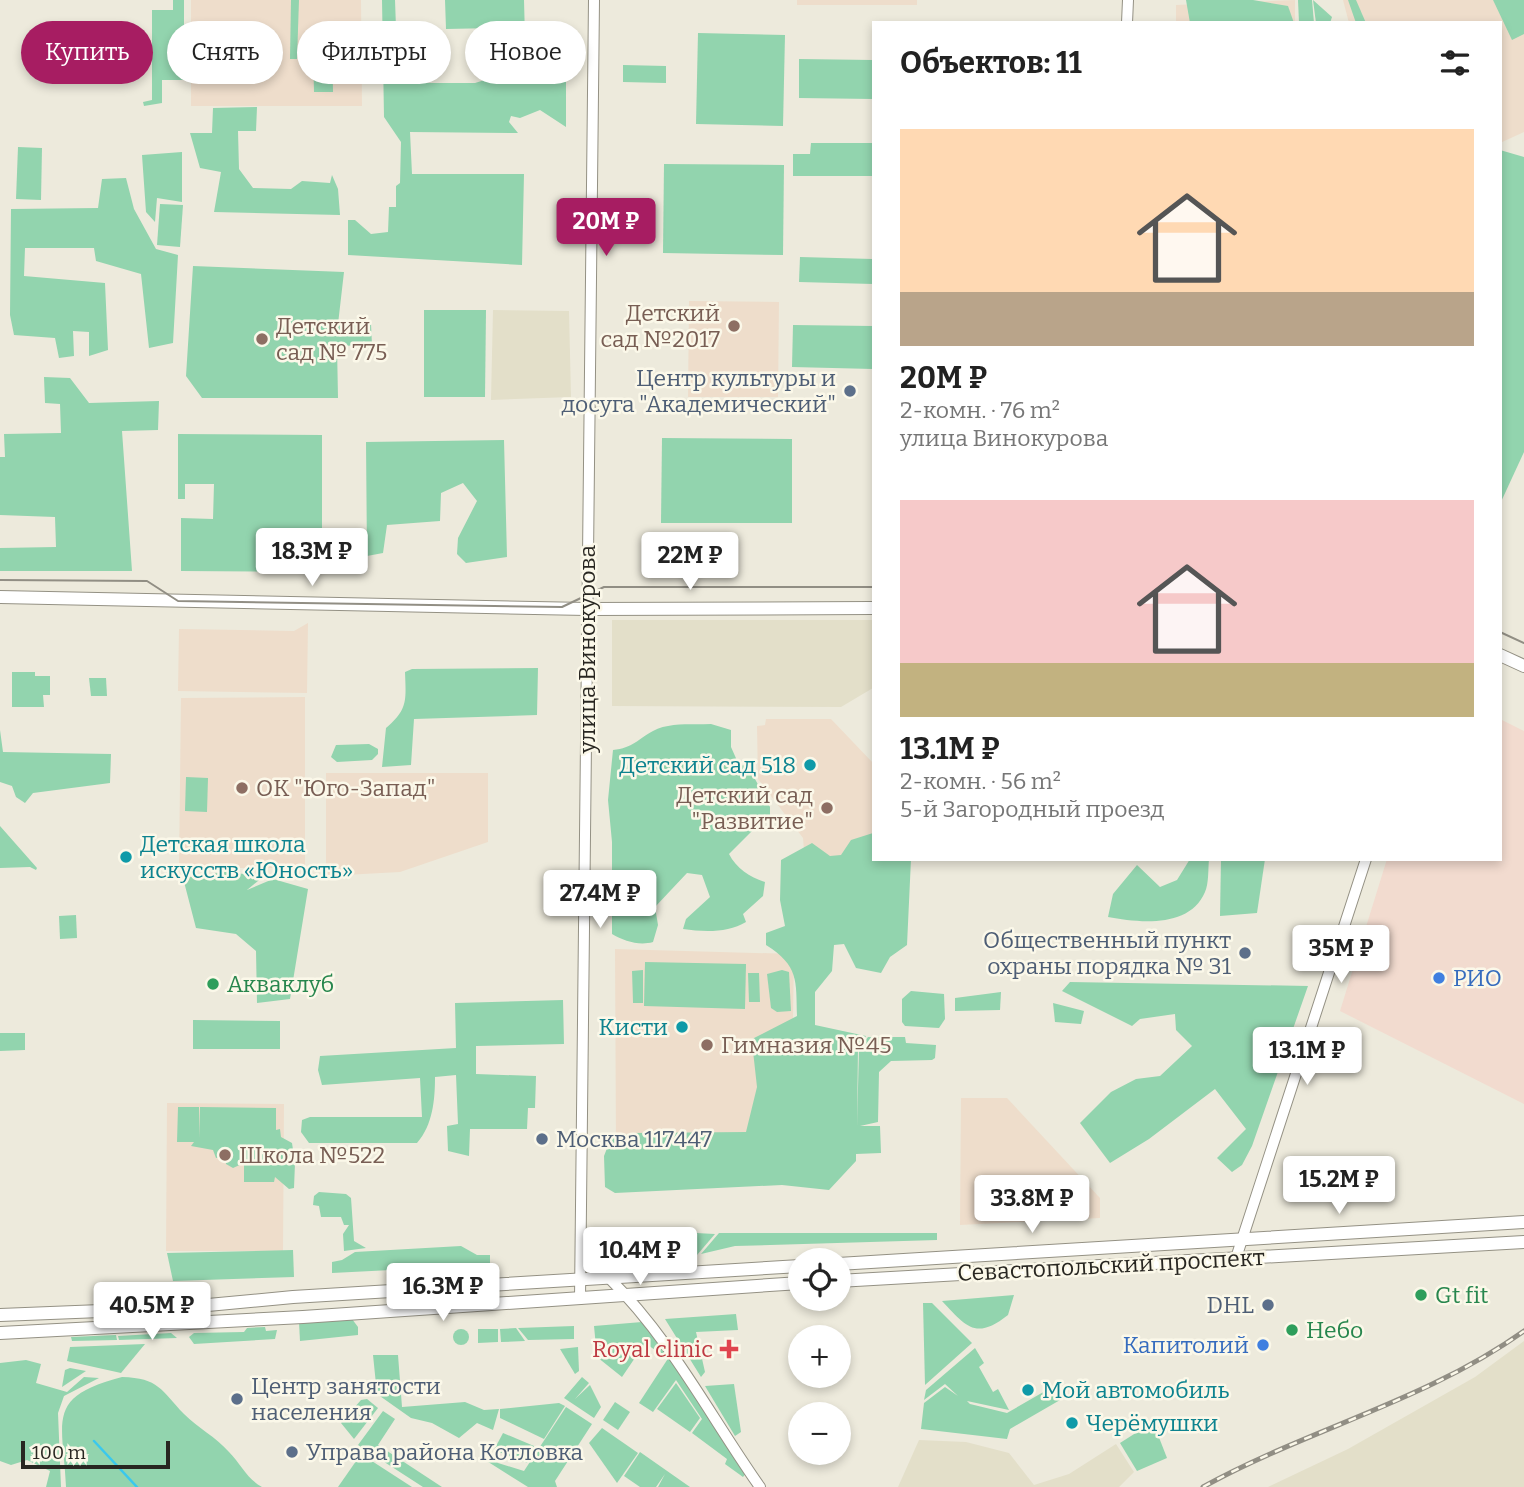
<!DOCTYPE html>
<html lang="ru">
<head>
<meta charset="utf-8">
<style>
	body { margin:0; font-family:Bitter,serif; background:#f6f6f6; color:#222; height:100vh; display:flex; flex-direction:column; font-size:26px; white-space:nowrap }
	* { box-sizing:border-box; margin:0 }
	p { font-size:23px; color:#767676 }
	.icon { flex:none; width:38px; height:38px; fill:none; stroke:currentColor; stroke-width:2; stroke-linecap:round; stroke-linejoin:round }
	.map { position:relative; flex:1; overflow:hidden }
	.side { position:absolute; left:872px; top:21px; width:630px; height:840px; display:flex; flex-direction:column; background:#fff; border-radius:0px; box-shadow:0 4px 10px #0003 }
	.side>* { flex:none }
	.guide { position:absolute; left:21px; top:21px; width:665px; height:63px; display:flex; gap:14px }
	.controls { position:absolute; left:788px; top:1248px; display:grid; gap:14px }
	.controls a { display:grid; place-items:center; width:63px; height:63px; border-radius:50%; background:#fff; box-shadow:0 4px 10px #0003; font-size:35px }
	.scale { position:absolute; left:21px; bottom:18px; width:149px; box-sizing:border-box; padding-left:7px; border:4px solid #282621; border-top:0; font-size:19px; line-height:24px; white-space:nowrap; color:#282621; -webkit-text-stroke:5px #fbf8e9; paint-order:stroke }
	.price { position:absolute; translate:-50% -60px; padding:0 16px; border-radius:7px; background:#fff; color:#222; font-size:23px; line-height:46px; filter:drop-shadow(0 2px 4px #0008) }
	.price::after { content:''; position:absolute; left:50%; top:42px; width:21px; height:16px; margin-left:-10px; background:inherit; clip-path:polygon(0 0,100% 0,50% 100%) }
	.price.current { background:#a71d62; color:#fff }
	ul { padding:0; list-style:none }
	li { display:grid; align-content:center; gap:14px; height:371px; padding:0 28px }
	li span { display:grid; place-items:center; height:217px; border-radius:0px; color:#555 }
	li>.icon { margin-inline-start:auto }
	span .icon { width:126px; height:126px; fill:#fffc; stroke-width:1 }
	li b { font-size:30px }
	h2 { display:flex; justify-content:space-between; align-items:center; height:84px; padding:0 28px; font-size:30px }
	.tag { padding:0 24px; border-radius:32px; background:#fff; box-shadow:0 4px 10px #0003; font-size:24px; line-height:63px }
	.tag.current { background:#a71d62; color:#fff }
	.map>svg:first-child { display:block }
	.commercial { fill:#f2dbcf }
	.built { fill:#e3dfc9 }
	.education { fill:#eeddcb }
	.green { fill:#92d4ae }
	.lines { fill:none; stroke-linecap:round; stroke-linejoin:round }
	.stream { stroke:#3ac8ed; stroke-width:2.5 }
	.minor-casing { stroke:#949184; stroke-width:12 }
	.major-casing { stroke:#949184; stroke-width:14 }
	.minor { stroke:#fff; stroke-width:10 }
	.major { stroke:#fff; stroke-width:12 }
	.tram { stroke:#918e84; stroke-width:2 }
	.rail-casing { stroke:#918e84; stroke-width:5 }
	.rail { stroke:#fbf8e9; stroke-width:2.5; stroke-dasharray:8; stroke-linecap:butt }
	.education-dot { fill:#8d6e63; stroke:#fbf8e9; stroke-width:2.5 }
	.service-dot { fill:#5c6f8a; stroke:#fbf8e9; stroke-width:2.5 }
	.culture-dot { fill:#0f9aa8; stroke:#fbf8e9; stroke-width:2.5 }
	.shop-dot { fill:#3f7fe0; stroke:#fbf8e9; stroke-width:2.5 }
	.leisure-dot { fill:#2e9e5b; stroke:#fbf8e9; stroke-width:2.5 }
	.health-dot { fill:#e0444e; stroke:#fbf8e9; stroke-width:2.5 }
	.labels { text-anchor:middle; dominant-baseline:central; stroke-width:5; stroke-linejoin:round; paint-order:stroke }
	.education-label { font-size:23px; fill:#785e54; stroke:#fbf8e9; text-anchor:start }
	.service-label { font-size:23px; fill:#4e5e75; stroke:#fbf8e9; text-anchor:end }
	.street-label { font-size:23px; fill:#282621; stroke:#fbf8e9 }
	.culture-label { font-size:23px; fill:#0d838f; stroke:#fbf8e9; text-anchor:start }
	.shop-label { font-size:23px; fill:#366cbe; stroke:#fbf8e9; text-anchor:start }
	.leisure-label { font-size:23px; fill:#27864d; stroke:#fbf8e9; text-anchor:start }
	.health-label { font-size:23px; fill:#be3a42; stroke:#fbf8e9; text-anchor:end }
</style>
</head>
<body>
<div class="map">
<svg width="1524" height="1487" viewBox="0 0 1524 1487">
	<rect width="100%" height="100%" fill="#edeadc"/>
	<!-- commercial -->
	<polygon class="commercial" points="1500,719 1524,731 1524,1104 1340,1011 1387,859 1500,859"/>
	<!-- built -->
	<g class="built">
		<polygon points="493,310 569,311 571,397 491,400"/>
		<polygon points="612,620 873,620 873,688 841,707 612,706"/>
		<polygon points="1524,1341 1524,1487 1268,1487 1348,1449 1475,1377"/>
		<polygon points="919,1440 966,1442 1009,1453 1034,1485 1069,1474 1116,1444 1134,1472 1119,1487 898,1487"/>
	</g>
	<!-- education -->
	<g class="education">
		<polygon points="191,0 361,0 362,106 191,106"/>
		<rect x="797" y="0" width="120" height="5"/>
		<polygon points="1295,0 1295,23 1176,23 1176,5"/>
		<polygon points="1343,0 1524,0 1524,132 1500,143 1500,23 1349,23"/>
		<polygon points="689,301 779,302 778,397 688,397"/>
		<polygon points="308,623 307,693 178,691 179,629 294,631"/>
		<polygon points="305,697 305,868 179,868 181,698"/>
		<polygon points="766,719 831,719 873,763 873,859 807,886 803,838 758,779 757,726 765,725"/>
		<polygon points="326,773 488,773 488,842 400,872 326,876"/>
		<polygon points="615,949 794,954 793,1017 802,1051 803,1147 616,1146"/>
		<polygon points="961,1098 1007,1098 1100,1198 1100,1218 960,1225"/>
		<polygon points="167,1103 284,1104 283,1251 166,1251"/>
	</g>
	<!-- green -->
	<g class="green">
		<polygon points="173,0 184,0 184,80 162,80 162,103 144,106 143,102 152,100 152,10 173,10"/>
		<polygon points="291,0 299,0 297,59 290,59"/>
		<polygon points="382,0 395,0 398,83 475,83 488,79 566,82 566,127 540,110 520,118 511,116 509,122 518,133 410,132 412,174 524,174 522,265 348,255 348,220 355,220 371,234 388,232 389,207 396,207 396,186 400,183 401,142 384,117"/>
		<polygon points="445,0 524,0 525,38 495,38 494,28 446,29"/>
		<polygon points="1186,0 1253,0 1288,6 1294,23 1190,23"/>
		<polygon points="1298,0 1312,0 1314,23 1299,23"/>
		<polygon points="1313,0 1332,17 1330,23 1316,23"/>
		<polygon points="1348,0 1356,0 1366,23 1356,23"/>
		<polygon points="1493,0 1524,0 1524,34 1512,40"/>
		<polygon points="698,33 785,35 783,126 696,124"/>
		<polygon points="332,47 333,92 314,92 313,48"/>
		<polygon points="799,59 873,60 873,99 799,98"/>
		<polygon points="623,65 666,66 666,83 623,82"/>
		<polygon points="257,107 256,131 238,131 239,169 253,188 291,189 302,181 330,183 332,175 338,189 340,215 214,212 221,172 200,168 190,133 212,133 213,108"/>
		<polygon points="811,143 873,143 873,176 793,176 793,154 810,154"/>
		<polygon points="18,147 42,148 41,200 16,199"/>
		<polygon points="1500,150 1524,157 1524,452 1500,504"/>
		<polygon points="182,152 182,202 157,198 155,222 146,212 142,155"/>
		<polygon points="664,164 784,165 783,255 663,253"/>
		<polygon points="126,178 134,209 156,249 178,255 173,343 149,348 141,274 96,261 94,248 25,248 24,276 105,283 108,350 89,356 89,332 73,331 74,356 59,358 55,338 14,335 10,315 11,209 98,208 102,179"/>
		<polygon points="160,204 183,205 180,247 157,245"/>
		<polygon points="800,257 873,259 873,284 799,282"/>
		<polygon points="193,266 344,272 338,324 371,324 372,345 337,346 338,398 202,398 186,376"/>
		<polygon points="424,310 486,310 485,397 424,397"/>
		<polygon points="793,325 873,326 873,369 792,367"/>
		<polygon points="44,377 70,378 89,403 159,401 158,430 122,431 132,571 0,571 0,548 56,547 55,517 0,515 0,457 5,457 4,434 61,433 60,404 45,403"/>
		<polygon points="178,434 322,435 322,572 181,571 181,518 213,519 214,484 185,484 185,499 178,499"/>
		<polygon points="662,438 792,439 792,523 661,523"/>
		<polygon points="504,440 507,557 466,563 457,554 458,538 477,501 463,483 441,493 440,521 387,525 383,553 367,556 366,442"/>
		<path d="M538,668L537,715L414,719L411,765L382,767L386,728C408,709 406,701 405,672L412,669Z"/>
		<polygon points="12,672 35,672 35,676 50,676 50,695 43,695 44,707 12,707"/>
		<polygon points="89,678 106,678 107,696 91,696"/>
		<path d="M711,724L731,730V747L739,765L748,766L770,807V820L755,828L729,854C736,868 751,878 765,882L763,896L743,914L746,922C728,933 704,932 683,929L686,919L710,897L702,875L687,873L655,907L658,925L653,942C639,946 624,941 612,934V842L608,800L613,750C633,748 638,739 653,731C669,722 693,725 711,724Z"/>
		<polygon points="0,730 3,752 111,754 110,783 33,793 25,803 16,797 12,786 0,782"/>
		<polygon points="369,744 378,749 378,754 372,760 337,762 331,757 336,745"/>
		<polygon points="186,777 208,778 207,812 185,811"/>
		<polygon points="0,826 37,868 36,870 30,867 0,868"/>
		<path d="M873,833V859H911L907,945L890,957L881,973L856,968L844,944L834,945L832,971L815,992V1025L866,1036L858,1048L857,1127L859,1049L868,1037H905L906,1043L936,1045L935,1058L932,1060L891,1061L879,1072L878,1122L860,1126H880L881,1153L856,1154V1161L829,1190L782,1185L615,1193L605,1187L604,1156L611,1138L632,1133L746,1132L757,1087L752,1042L754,1038L797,1016C796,980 799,966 766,945V933L785,926L780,900L781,860L812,843L830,856L841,855L851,840Z"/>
		<path d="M1190,859H1209C1208,869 1209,883 1205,892C1190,928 1140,923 1108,917L1113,894L1137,865L1160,887L1177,880Z"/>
		<polygon points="1221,859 1265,859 1257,913 1220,916"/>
		<polygon points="225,872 264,876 247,890 273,879 308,889 290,999 257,1003 256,951 236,934 196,928 183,878"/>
		<polygon points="76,915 77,938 60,939 59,916"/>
		<polygon points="645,962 746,964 745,1009 644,1006"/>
		<polygon points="643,970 643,1003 633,1003 632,971"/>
		<polygon points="782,970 789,972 791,1011 777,1012 771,1008 767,974"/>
		<polygon points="748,973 759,973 760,1002 749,1002"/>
		<polygon points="1070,982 1308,986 1252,1146 1242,1165 1232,1172 1217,1158 1246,1129 1215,1089 1149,1139 1110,1163 1080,1123 1111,1092 1136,1079 1160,1076 1192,1046 1176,1030 1175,1014 1140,1019 1132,1026 1062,991"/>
		<polygon points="911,991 944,994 945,1019 939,1028 905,1026 902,1022 902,999"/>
		<polygon points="1001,992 1000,1010 955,1011 955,998"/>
		<path d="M563,1000L564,1044L476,1046V1074L536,1076L535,1108H528L527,1129H470L469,1156L448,1151L447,1126L458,1124L456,1075L435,1077C435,1099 433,1125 417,1143H309L301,1132L302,1120L310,1117H422L420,1078L322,1085L318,1070L320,1056L456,1048L455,1003Z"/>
		<polygon points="1053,1003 1084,1011 1081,1024 1055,1022"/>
		<polygon points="193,1020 280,1021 280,1049 193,1049"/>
		<polygon points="0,1033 25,1033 25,1050 0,1051"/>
		<polygon points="178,1107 199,1107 199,1138 200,1107 276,1108 276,1130 280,1129 281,1137 292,1143 295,1163 294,1188 289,1189 275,1177 274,1182 244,1182 244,1163 233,1168 226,1164 225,1157 216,1158 213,1150 191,1146 194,1142 177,1142"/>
		<polygon points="319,1192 346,1194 351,1198 354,1241 366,1248 344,1251 343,1234 349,1225 344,1225 341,1217 321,1217 319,1206 313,1205 314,1196"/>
		<polygon points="620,1229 715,1234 697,1255 618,1260"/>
		<polygon points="719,1233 937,1233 937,1240 735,1246 701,1254"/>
		<polygon points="461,1246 477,1255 490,1255 490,1265 332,1273 332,1262 342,1260 355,1252"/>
		<polygon points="293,1250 294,1277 173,1281 167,1253"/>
		<path d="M1014,1295L1008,1315C975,1341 966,1326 942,1301Z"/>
		<polygon points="923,1303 932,1303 972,1343 925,1385"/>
		<polygon points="736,1314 738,1330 696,1332 705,1372 701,1377 665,1319"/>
		<polygon points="352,1319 358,1327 358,1335 300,1341 299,1322"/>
		<polygon points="642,1322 672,1355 747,1472 743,1477 725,1464 727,1459 692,1433 702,1419 676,1380 653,1412 639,1403 669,1357 668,1359 645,1343 622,1377 597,1357 594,1326"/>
		<polygon points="574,1326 574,1339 528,1340 518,1328"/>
		<polygon points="265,1327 266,1331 277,1330 275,1339 194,1344 189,1337 194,1333 244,1332 247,1328"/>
		<polygon points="516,1328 525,1341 501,1342 500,1329"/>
		<polygon points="478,1329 498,1329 498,1342 478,1343"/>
		<circle cx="461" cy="1337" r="8"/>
		<polygon points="171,1333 177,1338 119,1340 118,1336"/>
		<polygon points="116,1335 117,1340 72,1341 71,1337"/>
		<polygon points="145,1344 121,1373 67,1361 70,1347"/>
		<polygon points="578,1347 579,1371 575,1374 560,1349"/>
		<polygon points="975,1348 984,1363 979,1367 993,1392 998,1389 1009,1410 967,1401 970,1404 1007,1413 1059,1383 1067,1396 1010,1429 1007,1439 921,1429 924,1403 945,1387 958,1396 945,1384 924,1400 926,1390"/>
		<polygon points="373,1355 398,1355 402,1407 465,1402 484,1410 499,1409 493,1430 477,1423 459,1438 432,1423 411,1418 377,1394"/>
		<polygon points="26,1360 41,1364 36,1383 67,1392 84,1377 99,1378 64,1396 58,1413 61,1487 46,1487 50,1471 27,1460 11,1465 0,1461 0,1363"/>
		<polygon points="70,1368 86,1371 62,1387 65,1370"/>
		<path d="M122,1377C159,1378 161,1390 184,1414C198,1428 216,1437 229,1452C241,1464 247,1479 262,1487H66C63,1420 45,1397 122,1377Z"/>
		<polygon points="582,1377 589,1383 575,1399 590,1385 601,1407 594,1418 564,1398"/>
		<polygon points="676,1383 700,1418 690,1432 657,1409"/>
		<polygon points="734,1384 741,1432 735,1436 705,1386"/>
		<polygon points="367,1399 378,1408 354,1439 341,1423 361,1400"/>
		<polygon points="615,1402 630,1412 618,1430 603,1420"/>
		<polygon points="559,1403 565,1406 544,1439 500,1418 500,1409"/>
		<polygon points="566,1407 592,1424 555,1481 557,1487 528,1487 482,1458 524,1471"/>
		<polygon points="383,1411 395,1419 378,1445 442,1487 423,1487 358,1445"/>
		<polygon points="1153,1422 1167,1458 1137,1471 1120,1443"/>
		<polygon points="602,1428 638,1453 617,1483 589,1443"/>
		<polygon points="503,1433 534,1446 527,1463 494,1450"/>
		<polygon points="640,1452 690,1487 658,1487 665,1474 656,1487 640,1487 624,1476"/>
		<polygon points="361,1454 412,1487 338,1487"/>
	</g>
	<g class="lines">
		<!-- stream -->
		<polyline class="stream" points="94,1441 137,1487"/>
		<defs>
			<g id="minor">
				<polyline points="1127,23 1128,0"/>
				<polyline points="1236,1258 1366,859"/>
				<path d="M609,1278C671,1339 710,1416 760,1487"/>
				<polyline points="580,1299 594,0"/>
			</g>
			<g id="major">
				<polyline points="0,597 587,609 873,608"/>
				<polyline points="1500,655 1524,666"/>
				<polyline points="838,1264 1524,1222"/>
				<polyline points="838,1281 1524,1242"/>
				<polyline points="0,1315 176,1308 293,1297 800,1266"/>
				<polyline points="0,1333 303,1317 800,1283"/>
			</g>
		</defs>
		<!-- minor casing -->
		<use href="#minor" class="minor-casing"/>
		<!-- major casing -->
		<use href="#major" class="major-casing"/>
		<!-- minor -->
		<use href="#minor" class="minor"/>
		<!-- major -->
		<use href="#major" class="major"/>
		<!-- tram -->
		<g class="tram">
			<polyline points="0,580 147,581 178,601 562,607 604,587 873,587"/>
			<polyline points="1500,632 1524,643"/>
		</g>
		<defs>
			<path id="rail" d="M1203,1487C1308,1429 1426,1401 1524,1331"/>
		</defs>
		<!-- rail casing -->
		<use href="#rail" class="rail-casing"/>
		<!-- rail -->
		<use href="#rail" class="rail"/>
	</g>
	<!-- markers -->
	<g class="education-dot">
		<circle cx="734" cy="326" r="7"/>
		<circle cx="262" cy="339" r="7"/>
		<circle cx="242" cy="788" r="7"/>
		<circle cx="827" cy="808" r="7"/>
		<circle cx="707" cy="1045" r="7"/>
		<circle cx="225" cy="1155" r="7"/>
	</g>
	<g class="service-dot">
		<circle cx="850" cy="391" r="7"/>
		<circle cx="1245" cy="953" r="7"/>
		<circle cx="542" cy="1139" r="7"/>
		<circle cx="1268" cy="1305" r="7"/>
		<circle cx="237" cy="1399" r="7"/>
		<circle cx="292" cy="1452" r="7"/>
	</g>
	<g class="culture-dot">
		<circle cx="810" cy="765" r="7"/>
		<circle cx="126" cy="857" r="7"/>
		<circle cx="682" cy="1027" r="7"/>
		<circle cx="1028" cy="1390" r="7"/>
		<circle cx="1072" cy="1423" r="7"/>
	</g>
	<g class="shop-dot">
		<circle cx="1439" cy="978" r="7"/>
		<circle cx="1263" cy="1345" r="7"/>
	</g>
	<g class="leisure-dot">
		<circle cx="213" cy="984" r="7"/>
		<circle cx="1421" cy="1295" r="7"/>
		<circle cx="1292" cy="1330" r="7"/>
	</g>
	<path class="health-dot" d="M725.5 1338.5h7v7h7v7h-7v7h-7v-7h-7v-7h7z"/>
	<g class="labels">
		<!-- education labels -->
		<g class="education-label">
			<text x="720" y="313" text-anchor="end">Детский<tspan x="720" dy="26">сад №2017</tspan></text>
			<text x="276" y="326">Детский<tspan x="276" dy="26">сад № 775</tspan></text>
			<text x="256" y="788">ОК "Юго-Запад"</text>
			<text x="813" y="795" text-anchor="end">Детский сад<tspan x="813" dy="26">"Развитие"</tspan></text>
			<text x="721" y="1045">Гимназия №45</text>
			<text x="239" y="1155">Школа №522</text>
		</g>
		<!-- service labels -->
		<g class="service-label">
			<text x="836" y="378">Центр культуры и<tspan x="836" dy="26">досуга "Академический"</tspan></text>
			<text x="1231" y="940">Общественный пункт<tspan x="1231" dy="26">охраны порядка № 31</tspan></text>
			<text x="556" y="1139" text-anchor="start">Москва 117447</text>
			<text x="1254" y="1305">DHL</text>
			<text x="251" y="1386" text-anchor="start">Центр занятости<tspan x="251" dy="26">населения</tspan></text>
			<text x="306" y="1452" text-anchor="start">Управа района Котловка</text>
		</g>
		<!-- street labels -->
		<g class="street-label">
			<text transform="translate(587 649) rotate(-90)">улица Винокурова</text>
			<text transform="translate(1111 1265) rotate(-3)">Севастопольский проспект</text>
		</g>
		<!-- culture labels -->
		<g class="culture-label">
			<text x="796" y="765" text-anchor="end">Детский сад 518</text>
			<text x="140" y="844">Детская школа<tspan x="140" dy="26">искусств «Юность»</tspan></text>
			<text x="668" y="1027" text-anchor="end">Кисти</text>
			<text x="1042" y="1390">Мой автомобиль</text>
			<text x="1086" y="1423">Черёмушки</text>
		</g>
		<!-- shop labels -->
		<g class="shop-label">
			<text x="1453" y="978">РИО</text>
			<text x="1249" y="1345" text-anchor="end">Капитолий</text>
		</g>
		<!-- leisure labels -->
		<g class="leisure-label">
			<text x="227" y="984">Акваклуб</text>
			<text x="1435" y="1295">Gt fit</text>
			<text x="1306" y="1330">Небо</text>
		</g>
		<!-- health labels -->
		<g class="health-label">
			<text x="713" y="1349">Royal clinic</text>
		</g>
	</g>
</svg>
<div class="controls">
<a><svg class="icon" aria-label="locate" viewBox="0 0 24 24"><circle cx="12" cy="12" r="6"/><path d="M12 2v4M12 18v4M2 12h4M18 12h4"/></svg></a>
<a>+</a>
<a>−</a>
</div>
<div class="scale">100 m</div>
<b class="price current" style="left:606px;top:258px">20M ₽</b>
<b class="price" style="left:312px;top:588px">18.3M ₽</b>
<b class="price" style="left:690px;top:592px">22M ₽</b>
<b class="price" style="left:600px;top:930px">27.4M ₽</b>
<b class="price" style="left:1341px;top:985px">35M ₽</b>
<b class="price" style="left:1307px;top:1087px">13.1M ₽</b>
<b class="price" style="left:1339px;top:1216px">15.2M ₽</b>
<b class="price" style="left:1032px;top:1235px">33.8M ₽</b>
<b class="price" style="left:640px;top:1287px">10.4M ₽</b>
<b class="price" style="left:443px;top:1323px">16.3M ₽</b>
<b class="price" style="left:152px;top:1342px">40.5M ₽</b>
<div class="guide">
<a class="tag current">Купить</a>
<a class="tag">Снять</a>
<a class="tag">Фильтры</a>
<a class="tag">Новое</a>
</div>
<section class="side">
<h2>Объектов: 11<svg class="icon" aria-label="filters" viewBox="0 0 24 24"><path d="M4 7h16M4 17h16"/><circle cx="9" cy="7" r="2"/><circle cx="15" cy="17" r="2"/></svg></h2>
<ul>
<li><span style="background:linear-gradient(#ffd9b3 75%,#b9a48a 0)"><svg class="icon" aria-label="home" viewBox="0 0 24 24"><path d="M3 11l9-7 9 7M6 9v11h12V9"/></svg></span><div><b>20M ₽</b><p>2-комн. · 76 m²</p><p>улица Винокурова</p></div></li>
<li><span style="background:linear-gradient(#f6c9c9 75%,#c2b280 0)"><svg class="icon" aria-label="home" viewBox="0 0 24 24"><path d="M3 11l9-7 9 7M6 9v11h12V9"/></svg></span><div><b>13.1M ₽</b><p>2-комн. · 56 m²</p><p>5-й Загородный проезд</p></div></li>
</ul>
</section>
</div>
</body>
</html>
